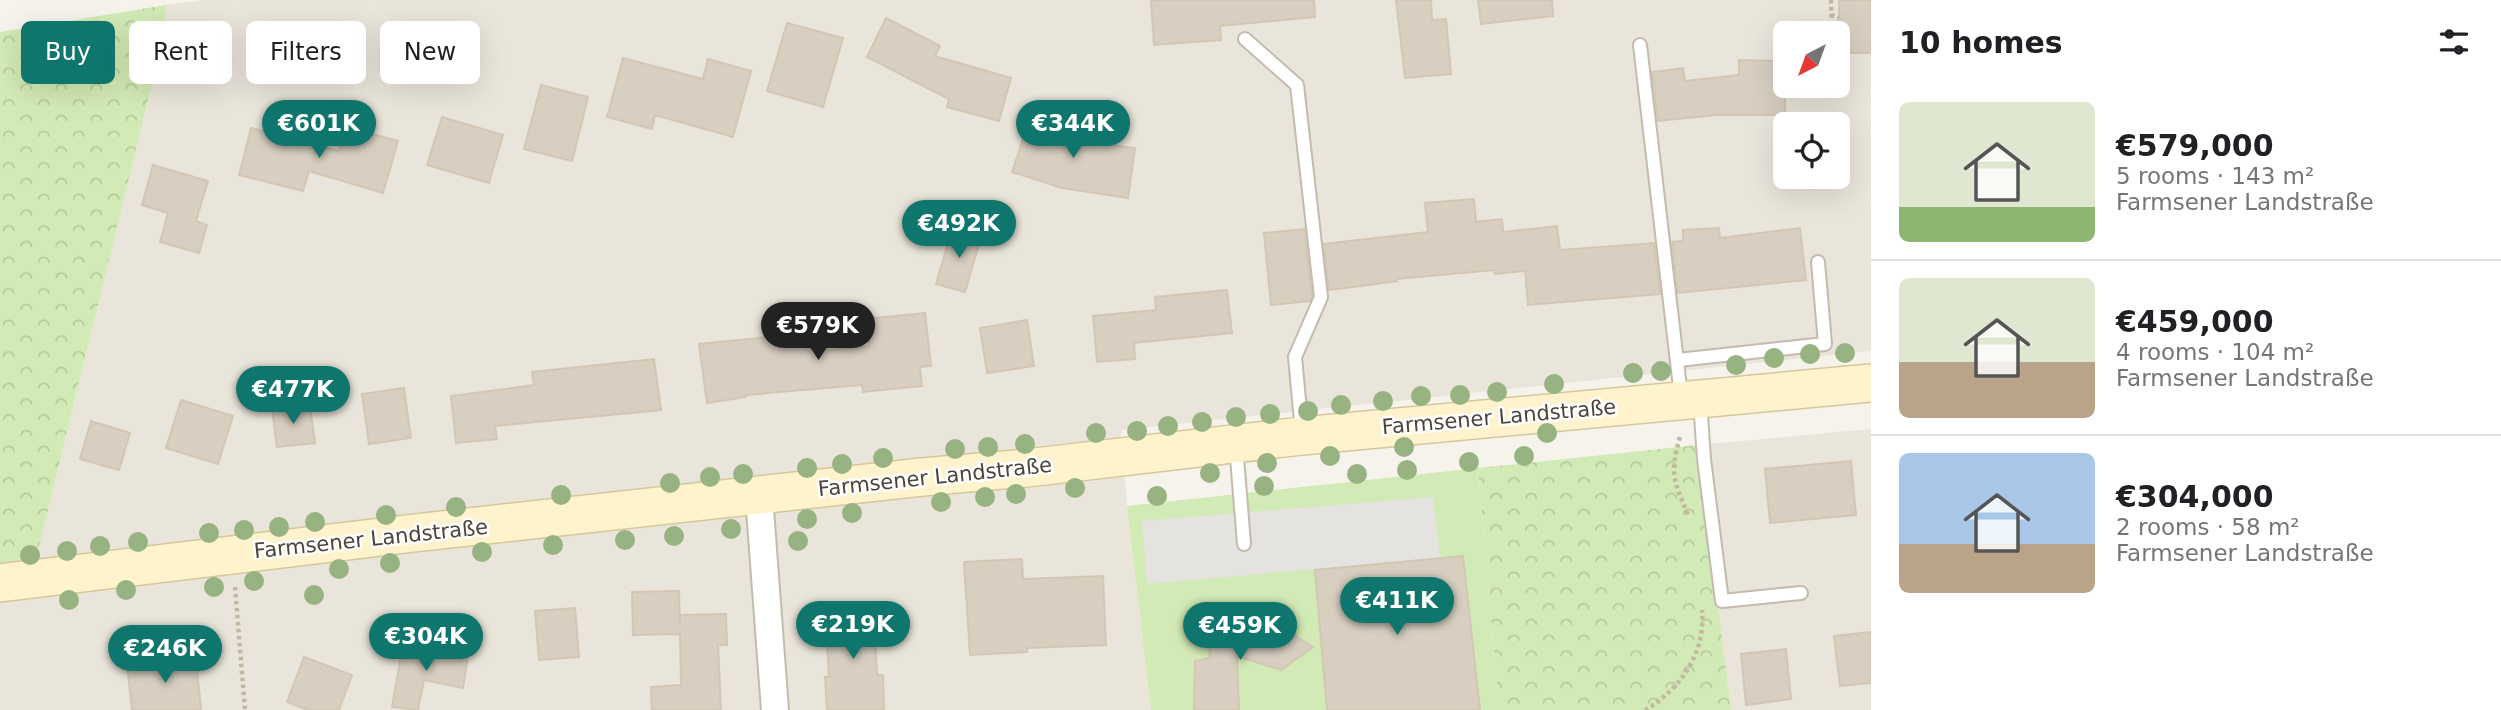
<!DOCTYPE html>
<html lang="en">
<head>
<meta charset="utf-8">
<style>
	body { margin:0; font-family:"DejaVu Sans",sans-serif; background:#f2f2f2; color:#202124; height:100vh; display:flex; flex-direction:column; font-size:26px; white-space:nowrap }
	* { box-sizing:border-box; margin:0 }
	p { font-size:23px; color:#757577 }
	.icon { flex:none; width:38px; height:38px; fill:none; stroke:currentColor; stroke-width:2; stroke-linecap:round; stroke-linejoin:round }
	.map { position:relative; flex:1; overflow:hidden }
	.sheet { display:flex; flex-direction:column; background:#fff; width:630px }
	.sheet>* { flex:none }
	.banner { position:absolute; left:21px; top:21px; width:665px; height:63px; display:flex; gap:14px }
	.needle { width:46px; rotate:221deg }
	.controls { position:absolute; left:1773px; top:21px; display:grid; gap:14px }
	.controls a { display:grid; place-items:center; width:77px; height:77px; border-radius:10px; background:#fff; box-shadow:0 7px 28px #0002; font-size:35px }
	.price { position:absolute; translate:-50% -60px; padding:0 16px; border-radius:24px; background:#0f766e; color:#fff; font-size:23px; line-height:46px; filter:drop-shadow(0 2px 4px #0008) }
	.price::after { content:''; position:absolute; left:50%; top:42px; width:21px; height:16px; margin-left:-10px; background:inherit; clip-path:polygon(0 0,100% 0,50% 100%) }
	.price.active { background:#222; color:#fff }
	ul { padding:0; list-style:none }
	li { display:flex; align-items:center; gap:21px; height:175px; padding:0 28px }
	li+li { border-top:2px solid #e0e0e0 }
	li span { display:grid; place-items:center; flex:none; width:196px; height:140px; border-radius:10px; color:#555 }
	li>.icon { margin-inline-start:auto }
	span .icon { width:84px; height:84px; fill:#fffc; stroke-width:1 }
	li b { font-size:30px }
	h2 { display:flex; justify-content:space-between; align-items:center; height:84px; padding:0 28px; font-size:30px }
	.chip { padding:0 24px; border-radius:10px; background:#fff; box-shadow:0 7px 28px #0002; font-size:24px; line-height:63px }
	.chip.active { background:#0f766e; color:#fff }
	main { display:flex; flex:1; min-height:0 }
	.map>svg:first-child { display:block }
	.residential { fill:#eae5da; fill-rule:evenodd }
	.forest { fill:url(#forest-crowns) }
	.park { fill:#d2eab5 }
	.parking { fill:#e5e3e0 }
	.building { fill:#d8cfc1; stroke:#d3c7b4; stroke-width:2 }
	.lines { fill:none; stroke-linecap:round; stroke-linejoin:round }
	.service-casing { stroke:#c2bbae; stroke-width:16 }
	.minor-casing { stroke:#c2bbae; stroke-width:30 }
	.secondary-casing { stroke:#d6c79b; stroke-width:40 }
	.path { stroke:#c4b79f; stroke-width:4.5; stroke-dasharray:3.5 3.5; stroke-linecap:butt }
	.service { stroke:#fff; stroke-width:12 }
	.minor { stroke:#fff; stroke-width:26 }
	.secondary { stroke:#fff3cd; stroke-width:37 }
	.tree { fill:#97b381 }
	.labels { text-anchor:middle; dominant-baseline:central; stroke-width:5; stroke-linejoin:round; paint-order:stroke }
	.street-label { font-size:21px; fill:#4b4439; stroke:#fff }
</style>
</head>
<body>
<main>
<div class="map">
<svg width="1871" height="710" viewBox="0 0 1871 710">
	<defs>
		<pattern id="forest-crowns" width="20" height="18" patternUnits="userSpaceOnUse" patternTransform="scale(1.75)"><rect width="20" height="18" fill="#d2eab5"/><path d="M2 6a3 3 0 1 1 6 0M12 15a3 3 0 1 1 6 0" fill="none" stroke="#b6ca9c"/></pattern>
	</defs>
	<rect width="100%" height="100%" fill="#f6f3ec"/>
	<!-- residential -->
	<g class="residential">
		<path d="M201,0H1871V351L1121,430L1127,506L1151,710H0V583L31,579L164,35L166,5ZM1785,33H1838V86H1785ZM1785,124H1838V177H1785Z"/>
		<polygon points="1871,429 1871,710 1731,710 1698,445"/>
	</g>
	<!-- forest -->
	<g class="forest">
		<polygon points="166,5 164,35 31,579 0,583 0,32"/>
		<polygon points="1698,445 1731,710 1499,710 1478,468"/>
	</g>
	<!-- park -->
	<polygon class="park" points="1478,468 1499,710 1151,710 1127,506"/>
	<!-- parking -->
	<polygon class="parking" points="1433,497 1440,558 1147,584 1142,521"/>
	<!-- building -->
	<g class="building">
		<polygon points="1151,0 1314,0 1315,17 1220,26 1221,40 1154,45"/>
		<polygon points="1396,0 1431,0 1432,20 1446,19 1451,74 1405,78"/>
		<polygon points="1478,0 1552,0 1553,16 1481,24"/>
		<polygon points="1839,0 1871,0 1871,53 1840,53"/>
		<polygon points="886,18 940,46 935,56 1011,78 999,121 947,107 949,99 867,57"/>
		<polygon points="787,23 843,38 823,107 767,91"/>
		<polygon points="623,58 703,79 708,59 751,71 733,137 655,115 652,129 607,117"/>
		<polygon points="1739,60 1785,61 1785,115 1717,115 1658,121 1652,72 1683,68 1685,81 1739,75"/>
		<polygon points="541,85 588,97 572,161 524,149"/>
		<polygon points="1031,115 1077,129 1073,140 1135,148 1128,198 1062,188 1012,172"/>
		<polygon points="442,117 503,135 489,183 427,165"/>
		<polygon points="347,127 398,141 383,193 309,171 303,191 239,175 251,128 339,151"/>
		<polygon points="153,165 208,181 196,221 207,225 199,253 160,242 168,213 142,205"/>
		<polygon points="1474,199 1476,222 1502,219 1503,232 1557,226 1560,250 1654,243 1660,294 1528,305 1525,271 1495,274 1494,270 1397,279 1397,281 1329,290 1324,244 1428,232 1425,203"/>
		<polygon points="1719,228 1720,238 1800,228 1806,280 1678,293 1672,242 1683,241 1683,230"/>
		<polygon points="952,229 981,237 965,292 936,284"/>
		<polygon points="1304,229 1312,296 1310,301 1271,305 1264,233"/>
		<polygon points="1227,290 1232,333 1134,343 1135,359 1097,362 1093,316 1156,310 1155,297"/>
		<polygon points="925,313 931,366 920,367 922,386 863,392 862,385 746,395 746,397 707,403 699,344 820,332 822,351 869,346 866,319"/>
		<polygon points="1027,320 1034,366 987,373 980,328"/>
		<polygon points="654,359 661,410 495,426 497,439 456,443 451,396 534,385 532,372"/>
		<polygon points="404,388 411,438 369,444 362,394"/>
		<polygon points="181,400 233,416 218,464 166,448"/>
		<polygon points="310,405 315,443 277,447 272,409"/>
		<polygon points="91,421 130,433 119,470 80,459"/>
		<polygon points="1851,461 1856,515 1770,523 1765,469"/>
		<polygon points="1463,556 1480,710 1327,710 1315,570"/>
		<polygon points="1022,559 1023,579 1103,576 1106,645 1027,648 1027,652 970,655 964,562"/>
		<polygon points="679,591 680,625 680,615 726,614 727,645 718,645 721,710 652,710 651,687 681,685 680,634 633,635 632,592"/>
		<polygon points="874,606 877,675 883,675 884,710 827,710 825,677 829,677 825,609"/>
		<polygon points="575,608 579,657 539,660 535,611"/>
		<polygon points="1235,618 1236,627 1256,634 1274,622 1313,647 1281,670 1237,656 1239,710 1194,710 1195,661 1210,658 1209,647 1202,645"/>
		<polygon points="1871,632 1871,683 1840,686 1834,636"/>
		<polygon points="403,644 468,656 463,688 424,680 418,710 392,707"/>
		<polygon points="1786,649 1791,699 1746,705 1741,654"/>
		<polygon points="304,657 352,675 339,710 308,710 287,702"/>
		<polygon points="196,658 201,710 132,710 127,664"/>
	</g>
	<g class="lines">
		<defs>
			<g id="service">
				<polyline points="1245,39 1297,85 1321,297 1295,357 1302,432"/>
				<polyline points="1640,45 1681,396"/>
				<polyline points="1678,360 1825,344 1818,262"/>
				<polyline points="1700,401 1704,459 1722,601 1801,593"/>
				<polyline points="1236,445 1244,544"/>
			</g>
			<polyline id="minor" points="759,496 775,710"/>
			<polyline id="secondary" points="0,583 414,533 922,477 1027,468 1302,436 1871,383"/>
		</defs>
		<!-- service casing -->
		<use href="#service" class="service-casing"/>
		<!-- minor casing -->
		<use href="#minor" class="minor-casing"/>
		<!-- secondary casing -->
		<use href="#secondary" class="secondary-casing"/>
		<!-- path -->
		<g class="path">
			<polyline points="1831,0 1832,33"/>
			<polyline points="1831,15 1839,18"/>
			<path d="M1680,437C1669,474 1674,481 1688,515"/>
			<polyline points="235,587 245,710"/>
			<path d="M1645,710C1681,689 1706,652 1702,610"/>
		</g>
		<!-- service -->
		<use href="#service" class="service"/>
		<!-- minor -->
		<use href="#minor" class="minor"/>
		<!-- secondary -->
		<use href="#secondary" class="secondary"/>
	</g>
	<!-- trees -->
	<g class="tree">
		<circle cx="1845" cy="353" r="10"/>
		<circle cx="1810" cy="354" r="10"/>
		<circle cx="1774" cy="358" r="10"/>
		<circle cx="1736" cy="365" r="10"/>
		<circle cx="1661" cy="371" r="10"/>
		<circle cx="1633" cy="373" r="10"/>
		<circle cx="1554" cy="384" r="10"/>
		<circle cx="1497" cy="392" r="10"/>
		<circle cx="1460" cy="395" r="10"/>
		<circle cx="1421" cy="396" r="10"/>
		<circle cx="1383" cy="401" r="10"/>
		<circle cx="1341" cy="405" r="10"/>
		<circle cx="1308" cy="411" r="10"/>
		<circle cx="1270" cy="414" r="10"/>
		<circle cx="1236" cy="417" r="10"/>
		<circle cx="1202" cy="422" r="10"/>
		<circle cx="1168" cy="426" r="10"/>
		<circle cx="1137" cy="431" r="10"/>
		<circle cx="1096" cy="433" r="10"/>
		<circle cx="1547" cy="433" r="10"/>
		<circle cx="1025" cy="444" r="10"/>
		<circle cx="988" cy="447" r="10"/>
		<circle cx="1404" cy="447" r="10"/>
		<circle cx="955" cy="449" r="10"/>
		<circle cx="1330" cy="456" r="10"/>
		<circle cx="1524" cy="456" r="10"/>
		<circle cx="883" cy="458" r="10"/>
		<circle cx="1469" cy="462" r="10"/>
		<circle cx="1267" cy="463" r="10"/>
		<circle cx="842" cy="464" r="10"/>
		<circle cx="807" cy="468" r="10"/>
		<circle cx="1407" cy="470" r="10"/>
		<circle cx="1210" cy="473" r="10"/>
		<circle cx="743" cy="474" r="10"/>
		<circle cx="1357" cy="474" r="10"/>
		<circle cx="710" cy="477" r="10"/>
		<circle cx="670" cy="483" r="10"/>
		<circle cx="1264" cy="486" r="10"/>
		<circle cx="1075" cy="488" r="10"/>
		<circle cx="1016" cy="494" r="10"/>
		<circle cx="561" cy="495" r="10"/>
		<circle cx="1157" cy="496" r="10"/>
		<circle cx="985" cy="497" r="10"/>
		<circle cx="941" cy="502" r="10"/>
		<circle cx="456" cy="507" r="10"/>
		<circle cx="852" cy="513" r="10"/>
		<circle cx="386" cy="515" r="10"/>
		<circle cx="807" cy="519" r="10"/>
		<circle cx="315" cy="522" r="10"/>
		<circle cx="279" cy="527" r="10"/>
		<circle cx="731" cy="529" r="10"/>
		<circle cx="244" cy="530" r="10"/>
		<circle cx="209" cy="533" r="10"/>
		<circle cx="674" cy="536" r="10"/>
		<circle cx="625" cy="540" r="10"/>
		<circle cx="798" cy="541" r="10"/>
		<circle cx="138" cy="542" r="10"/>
		<circle cx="553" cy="545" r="10"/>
		<circle cx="100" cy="546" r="10"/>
		<circle cx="67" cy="551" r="10"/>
		<circle cx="482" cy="552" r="10"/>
		<circle cx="30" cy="555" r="10"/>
		<circle cx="390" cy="563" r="10"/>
		<circle cx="339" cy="569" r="10"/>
		<circle cx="254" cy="581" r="10"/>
		<circle cx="214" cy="587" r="10"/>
		<circle cx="126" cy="590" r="10"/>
		<circle cx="314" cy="595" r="10"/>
		<circle cx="69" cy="600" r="10"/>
	</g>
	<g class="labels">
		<!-- street labels -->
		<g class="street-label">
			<text transform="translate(1499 417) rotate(-5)">Farmsener Landstraße</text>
			<text transform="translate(935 477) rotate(-6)">Farmsener Landstraße</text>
			<text transform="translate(371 539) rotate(-6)">Farmsener Landstraße</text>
		</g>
	</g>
</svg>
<div class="controls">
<a><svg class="needle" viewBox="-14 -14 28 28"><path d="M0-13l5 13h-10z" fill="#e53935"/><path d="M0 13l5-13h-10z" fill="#757577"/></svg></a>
<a><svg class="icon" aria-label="locate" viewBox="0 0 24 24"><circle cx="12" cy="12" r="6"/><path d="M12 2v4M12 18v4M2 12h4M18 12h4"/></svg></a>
</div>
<b class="price" style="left:319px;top:160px">€601K</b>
<b class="price" style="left:1073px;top:160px">€344K</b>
<b class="price" style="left:959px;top:260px">€492K</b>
<b class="price active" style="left:818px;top:362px">€579K</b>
<b class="price" style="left:293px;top:426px">€477K</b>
<b class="price" style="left:1397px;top:637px">€411K</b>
<b class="price" style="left:853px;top:661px">€219K</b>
<b class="price" style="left:1240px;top:662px">€459K</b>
<b class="price" style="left:426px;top:673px">€304K</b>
<b class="price" style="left:165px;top:685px">€246K</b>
<div class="banner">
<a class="chip active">Buy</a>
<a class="chip">Rent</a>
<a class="chip">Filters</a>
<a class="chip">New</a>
</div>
</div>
<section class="sheet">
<h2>10 homes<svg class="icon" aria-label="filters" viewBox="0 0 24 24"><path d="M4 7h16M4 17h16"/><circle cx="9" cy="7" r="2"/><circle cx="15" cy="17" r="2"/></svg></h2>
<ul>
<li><span style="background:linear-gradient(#dfe7d0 75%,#8fb573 0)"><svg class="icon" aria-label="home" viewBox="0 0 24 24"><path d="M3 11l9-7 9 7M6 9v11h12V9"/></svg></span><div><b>€579,000</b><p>5 rooms · 143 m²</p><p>Farmsener Landstraße</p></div></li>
<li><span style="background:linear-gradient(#dfe7d0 60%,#b9a48a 0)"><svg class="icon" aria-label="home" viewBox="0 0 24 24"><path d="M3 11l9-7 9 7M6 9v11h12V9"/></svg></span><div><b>€459,000</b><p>4 rooms · 104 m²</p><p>Farmsener Landstraße</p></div></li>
<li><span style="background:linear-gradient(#a9c7e8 65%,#b9a48a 0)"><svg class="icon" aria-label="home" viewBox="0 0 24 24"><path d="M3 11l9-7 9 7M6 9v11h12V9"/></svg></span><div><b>€304,000</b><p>2 rooms · 58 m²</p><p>Farmsener Landstraße</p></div></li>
</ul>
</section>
</main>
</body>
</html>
